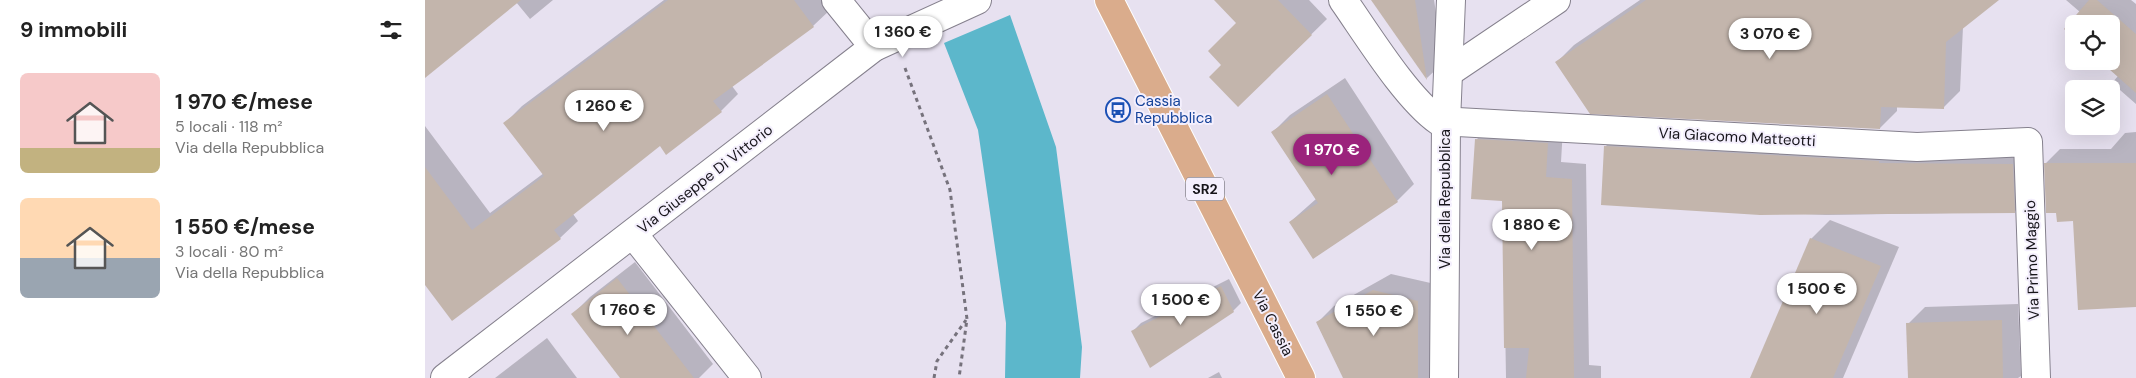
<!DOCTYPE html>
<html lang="it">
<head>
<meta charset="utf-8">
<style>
	body { margin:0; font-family:"DM Sans",sans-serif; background:#f2f2f2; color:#222; height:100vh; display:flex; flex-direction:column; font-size:19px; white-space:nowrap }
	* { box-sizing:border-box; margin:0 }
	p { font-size:16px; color:#767676 }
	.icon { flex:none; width:28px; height:28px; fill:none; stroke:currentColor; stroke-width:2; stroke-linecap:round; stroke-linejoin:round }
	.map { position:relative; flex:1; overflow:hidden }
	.panel { display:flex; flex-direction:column; background:#fff; width:425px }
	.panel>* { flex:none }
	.controls { position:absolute; left:1640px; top:15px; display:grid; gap:10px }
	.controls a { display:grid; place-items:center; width:55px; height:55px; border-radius:8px; background:#fff; box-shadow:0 5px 20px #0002; font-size:25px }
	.price { position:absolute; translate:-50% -42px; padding:0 11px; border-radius:18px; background:#fff; color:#222; font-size:16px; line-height:32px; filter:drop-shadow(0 1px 2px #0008) }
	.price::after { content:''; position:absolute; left:50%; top:30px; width:15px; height:11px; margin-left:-8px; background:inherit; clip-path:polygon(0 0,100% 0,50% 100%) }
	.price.active { background:#9b237c; color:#fff }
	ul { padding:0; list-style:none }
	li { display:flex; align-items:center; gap:15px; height:125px; padding:0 20px }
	li span { display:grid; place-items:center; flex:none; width:140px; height:100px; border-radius:8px; color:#555 }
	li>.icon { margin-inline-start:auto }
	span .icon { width:60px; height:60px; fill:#fffc; stroke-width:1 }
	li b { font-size:21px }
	h2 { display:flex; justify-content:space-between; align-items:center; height:60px; padding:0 20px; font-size:21px }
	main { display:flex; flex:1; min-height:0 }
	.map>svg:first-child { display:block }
	.water { fill:#5cb7cb }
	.shadow { fill:#0003 }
	.building { fill:#c3b5ac }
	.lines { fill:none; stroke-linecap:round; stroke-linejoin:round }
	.street-casing { stroke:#85808d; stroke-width:30 }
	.primary-casing { stroke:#fff; stroke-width:30 }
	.path { stroke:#76727c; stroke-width:3; stroke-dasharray:4 4; stroke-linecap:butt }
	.street { stroke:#fff; stroke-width:28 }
	.primary { stroke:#daac8c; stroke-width:28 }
	.labels { text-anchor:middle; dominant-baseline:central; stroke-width:4; stroke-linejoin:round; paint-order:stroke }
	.shield { fill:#f4effd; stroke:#59565f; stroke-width:1 }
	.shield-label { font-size:14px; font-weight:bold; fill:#17151b }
	.transit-label { font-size:15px; fill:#164399; stroke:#f4effd; text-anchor:start }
	.street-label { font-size:15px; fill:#17151b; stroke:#f4effd }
</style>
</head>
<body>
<main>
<section class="panel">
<h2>9 immobili<svg class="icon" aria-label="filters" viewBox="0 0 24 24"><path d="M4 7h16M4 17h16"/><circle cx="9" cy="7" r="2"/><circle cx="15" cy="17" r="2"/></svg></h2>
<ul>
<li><span style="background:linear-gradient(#f6c9c9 75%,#c2b280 0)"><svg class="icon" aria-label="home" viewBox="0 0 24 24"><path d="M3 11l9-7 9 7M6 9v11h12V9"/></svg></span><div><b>1 970 €/mese</b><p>5 locali · 118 m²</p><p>Via della Repubblica</p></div></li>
<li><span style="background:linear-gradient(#ffd9b3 60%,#9aa5b1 0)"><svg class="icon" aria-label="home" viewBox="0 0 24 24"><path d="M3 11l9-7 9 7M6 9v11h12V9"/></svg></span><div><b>1 550 €/mese</b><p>3 locali · 80 m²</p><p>Via della Repubblica</p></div></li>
</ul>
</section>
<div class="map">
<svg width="1711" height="378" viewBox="0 0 1711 378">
	<rect width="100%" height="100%" fill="#e7e1f0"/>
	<!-- water -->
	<polygon class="water" points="585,15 631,147 657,347 655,378 580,378 581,323 553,130 519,43"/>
	<!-- shadow -->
	<g class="shadow">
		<polygon points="0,0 128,0 105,19 91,2 0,54"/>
		<polygon points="239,0 399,0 406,9 388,26 307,86 313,94 296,111 235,144 148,214 153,221 135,238 27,319 0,283 0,126 65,213 119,173 80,123 97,106"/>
		<polygon points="791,0 884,0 902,19 813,106 798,65 813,23"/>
		<polygon points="947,0 1009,0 1019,62 1002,78"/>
		<polygon points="1215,0 1572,0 1538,27 1535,91 1518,108 1472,106 1472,111 1455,128 1132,62 1149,45"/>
		<polygon points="1641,0 1706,0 1711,4 1711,104 1687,83 1693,76 1686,61 1686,24 1649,24 1640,29 1655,12"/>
		<polygon points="920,78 989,184 972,201 865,222 891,199 848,132 865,115"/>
		<polygon points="1067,124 1138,128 1136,162 1161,164 1164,365 1176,366 1176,378 1081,378 1078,200 1052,139"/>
		<polygon points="1195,132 1602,151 1603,198 1589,212 1401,215 1177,204 1181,146"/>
		<polygon points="1711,132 1711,306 1649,219 1621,163 1635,149 1686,149 1700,133"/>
		<polygon points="1405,220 1474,247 1418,378 1326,378 1386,239"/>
		<polygon points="210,262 288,364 274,378 197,378 148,314 165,297"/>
		<polygon points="966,274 1010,284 1009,378 919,378 892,323 909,306"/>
		<polygon points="804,279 816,303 808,311 708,331 716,323"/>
		<polygon points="1593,304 1596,376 1593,378 1484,378 1483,324 1500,307"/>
		<polygon points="122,338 152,378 70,378"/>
		<polygon points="794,372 797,378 783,378"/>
	</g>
	<!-- building -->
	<g class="building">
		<polygon points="0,0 96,0 0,78"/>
		<polygon points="243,0 369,0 389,27 288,101 297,112 241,155 235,146 129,230 136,239 27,321 0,285 0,167 47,230 119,176 78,123"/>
		<polygon points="789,0 853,0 887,35 813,107 784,77 796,65 783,51 811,23"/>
		<polygon points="946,0 990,0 1002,80"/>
		<polygon points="1221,0 1574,0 1521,42 1519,109 1456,107 1455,129 1165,114 1130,62"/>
		<polygon points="1664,0 1672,0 1711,34 1711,93 1675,61 1686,61 1686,24 1649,24 1649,38 1639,29"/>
		<polygon points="902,94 973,202 888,259 864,222 893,203 846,132"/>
		<polygon points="1050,139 1123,143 1121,177 1147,179 1149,378 1101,378 1104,348 1079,348 1077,201 1046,199"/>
		<polygon points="1179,146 1454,161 1454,163 1588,164 1590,213 1335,215 1176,205"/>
		<polygon points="1619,163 1711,163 1711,307 1653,310 1648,221 1632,222 1631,213 1621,213"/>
		<polygon points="1385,238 1456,266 1408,378 1325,378"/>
		<polygon points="192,278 269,378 195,378 146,314"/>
		<polygon points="796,286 809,312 725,368 706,331"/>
		<polygon points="948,290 993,301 993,378 918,378 891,322"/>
		<polygon points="1577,320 1578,378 1483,378 1481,323"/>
	</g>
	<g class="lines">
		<defs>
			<g id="street">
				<polyline points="411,0 449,47"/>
				<path d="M918,0C942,34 981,98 1014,121L1492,147L1603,142L1611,378"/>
				<polyline points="1024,72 1131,0"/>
				<polyline points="208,234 322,378"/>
				<polyline points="20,378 449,47 552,0"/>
				<polyline points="1019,378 1021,122 1026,0"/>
			</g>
			<polyline id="primary" points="684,0 876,378"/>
		</defs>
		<!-- street casing -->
		<use href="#street" class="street-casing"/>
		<!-- primary casing -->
		<use href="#primary" class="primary-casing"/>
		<!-- path -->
		<g class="path">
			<polyline points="480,68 525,190 542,319 534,378"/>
			<polyline points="509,378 512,361 541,320"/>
		</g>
		<!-- street -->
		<use href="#street" class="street"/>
		<!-- primary -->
		<use href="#primary" class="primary"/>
	</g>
	<!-- icons -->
	<defs>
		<symbol id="bus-ring" viewBox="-11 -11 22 22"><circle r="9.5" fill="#f4effd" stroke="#1a4fb4" stroke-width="1.5"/><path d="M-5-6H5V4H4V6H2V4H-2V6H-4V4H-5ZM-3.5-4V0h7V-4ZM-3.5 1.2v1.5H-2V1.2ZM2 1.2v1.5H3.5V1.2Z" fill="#1a4fb4"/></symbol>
	</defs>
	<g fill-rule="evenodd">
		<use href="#bus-ring" x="679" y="96" width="28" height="28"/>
	</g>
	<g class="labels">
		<!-- shield labels -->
		<rect class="shield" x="761" y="177.5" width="38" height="23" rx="4"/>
		<g class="shield-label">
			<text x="780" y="189">SR2</text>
		</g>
		<!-- transit labels -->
		<g class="transit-label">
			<text x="710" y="101">Cassia<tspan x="710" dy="17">Repubblica</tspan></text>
		</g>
		<!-- street labels -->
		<g class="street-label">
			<text transform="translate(1312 137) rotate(3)">Via Giacomo Matteotti</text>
			<text transform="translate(280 179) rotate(-38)">Via Giuseppe Di Vittorio</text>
			<text transform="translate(1020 199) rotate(-90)">Via della Repubblica</text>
			<text transform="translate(1607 260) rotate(-92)">Via Primo Maggio</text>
			<text transform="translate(848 323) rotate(63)">Via Cassia</text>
		</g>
	</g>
</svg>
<div class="controls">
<a><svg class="icon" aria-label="locate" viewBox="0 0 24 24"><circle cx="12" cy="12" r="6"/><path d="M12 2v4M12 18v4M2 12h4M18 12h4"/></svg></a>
<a><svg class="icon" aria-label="layers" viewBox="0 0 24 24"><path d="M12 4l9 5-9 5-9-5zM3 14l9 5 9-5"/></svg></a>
</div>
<b class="price" style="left:478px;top:58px">1 360 €</b>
<b class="price" style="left:1345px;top:60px">3 070 €</b>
<b class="price" style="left:179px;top:132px">1 260 €</b>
<b class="price active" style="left:907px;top:176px">1 970 €</b>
<b class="price" style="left:1107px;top:251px">1 880 €</b>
<b class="price" style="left:1392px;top:315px">1 500 €</b>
<b class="price" style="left:756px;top:326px">1 500 €</b>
<b class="price" style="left:203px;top:336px">1 760 €</b>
<b class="price" style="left:949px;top:337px">1 550 €</b>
</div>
</main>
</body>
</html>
